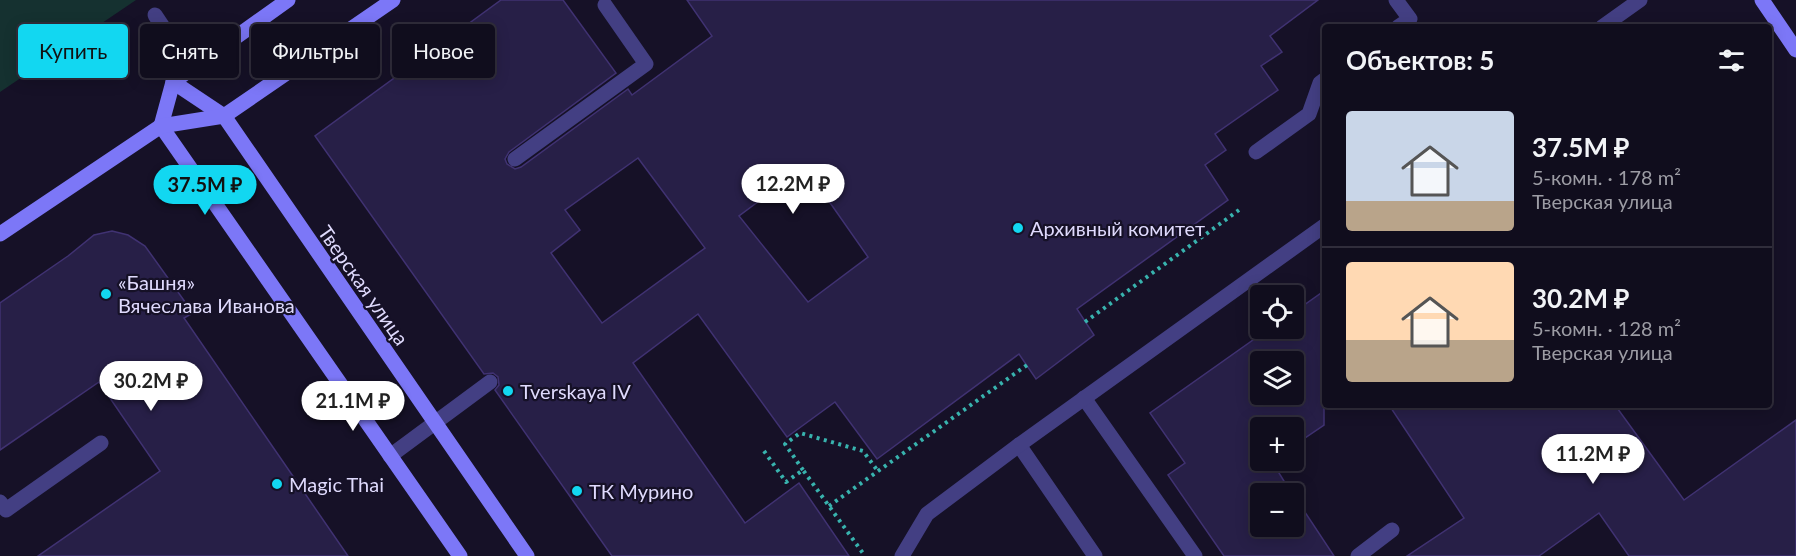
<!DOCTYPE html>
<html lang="ru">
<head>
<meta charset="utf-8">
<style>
	body { margin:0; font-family:Lato,sans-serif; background:#191626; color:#f1f3f6; height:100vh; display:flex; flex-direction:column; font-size:22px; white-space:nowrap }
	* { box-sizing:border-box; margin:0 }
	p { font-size:20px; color:#9c9ca4 }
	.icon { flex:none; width:33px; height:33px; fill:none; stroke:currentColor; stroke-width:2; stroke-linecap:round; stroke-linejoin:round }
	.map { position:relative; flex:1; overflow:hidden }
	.side { position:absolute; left:1322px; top:24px; width:450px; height:384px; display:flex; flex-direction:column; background:#100d1d; border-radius:6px; box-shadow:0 3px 15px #0003,0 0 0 2px #302d3b }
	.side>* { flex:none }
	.top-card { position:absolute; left:18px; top:24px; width:570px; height:54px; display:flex; gap:12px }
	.tools { position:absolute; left:1250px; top:285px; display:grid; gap:12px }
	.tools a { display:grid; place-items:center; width:54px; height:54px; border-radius:6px; background:#100d1d; box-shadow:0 3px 15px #0003,0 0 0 2px #302d3b; font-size:30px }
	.price { position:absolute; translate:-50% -51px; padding:0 14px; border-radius:21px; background:#fff; color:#222; font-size:20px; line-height:39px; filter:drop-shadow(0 2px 3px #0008) }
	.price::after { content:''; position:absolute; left:50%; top:36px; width:18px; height:14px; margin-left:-9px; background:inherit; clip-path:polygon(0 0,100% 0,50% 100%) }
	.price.current { background:#12d7f1; color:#111 }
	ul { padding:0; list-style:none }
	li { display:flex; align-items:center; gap:18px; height:150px; padding:0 24px }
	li+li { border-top:2px solid #302d3b }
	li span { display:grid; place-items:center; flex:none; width:168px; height:120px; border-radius:6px; color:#555 }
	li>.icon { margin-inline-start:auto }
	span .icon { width:72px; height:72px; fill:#fffc; stroke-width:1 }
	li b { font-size:26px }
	h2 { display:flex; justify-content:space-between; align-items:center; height:72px; padding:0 24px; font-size:26px }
	.pill { padding:0 21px; border-radius:6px; background:#100d1d; box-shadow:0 3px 15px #0003,0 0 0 2px #302d3b; font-size:21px; line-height:54px }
	.pill.current { background:#12d7f1; color:#111 }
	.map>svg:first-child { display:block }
	.green { fill:#153130 }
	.building { fill:#271f47; stroke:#403272; stroke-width:1.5; fill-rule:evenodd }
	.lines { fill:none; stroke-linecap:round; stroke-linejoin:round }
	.path { stroke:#38b3ae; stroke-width:4; stroke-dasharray:3 4.5; stroke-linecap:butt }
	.lane { stroke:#433f83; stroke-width:15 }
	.secondary { stroke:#7c77f7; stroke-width:15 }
	.poi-dot { fill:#12d7f1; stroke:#161127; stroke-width:2 }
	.labels { text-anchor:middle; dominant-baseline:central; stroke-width:4.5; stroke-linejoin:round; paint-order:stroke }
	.poi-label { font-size:20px; fill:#dfdafd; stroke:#161127; text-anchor:start }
	.street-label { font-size:20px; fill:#dfdafd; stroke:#161127 }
</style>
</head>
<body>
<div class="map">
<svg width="1796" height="556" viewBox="0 0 1796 556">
	<rect width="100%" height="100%" fill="#161127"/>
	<!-- green -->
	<polygon class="green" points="0,0 136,0 0,92"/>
	<!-- building -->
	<g class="building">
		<path d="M501,0H563L616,73L509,152L505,159L507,164L515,169L521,167L628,89L632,95L712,36L687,0H1318L1270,36L1282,52L1261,66L1278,90L1215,134L1226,150L1205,165L1228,200L1077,309L1094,335L1036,379L1019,354L877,459L835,402L787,437L698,314L633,363L745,523L799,483L849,556H612L495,390L499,385L498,377L493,373L484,374L315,136ZM638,158L705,248L602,323L551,253L580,230L565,210ZM805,167L868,257L808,302L739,216Z"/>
		<polygon points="112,231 128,235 145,246 193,313 184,318 348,556 38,556 160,471 99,382 0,450 0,303 68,256 94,235"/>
		<path d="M1324,291V425L1293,446V428H1260V460H1271L1292,494H1260V526H1293V494L1334,556H1224L1168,475L1185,463L1150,413L1270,328H1293V313ZM1260,362H1293V394H1260Z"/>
		<polygon points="1389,405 1615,405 1684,500 1796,420 1796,556 1629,556 1599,513 1539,556 1407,556 1464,518"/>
	</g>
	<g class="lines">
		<!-- path -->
		<g class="path">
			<polyline points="1085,322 1239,210"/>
			<polyline points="764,451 786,482 803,470 865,556"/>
			<polyline points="803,470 785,444 800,433 863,451 877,470"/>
			<polyline points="829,506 1027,365"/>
		</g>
		<!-- lane -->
		<g class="lane">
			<polyline points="1396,0 1410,19 1398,27"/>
			<polyline points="155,15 191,69"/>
			<polyline points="1602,27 1640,0"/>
			<polyline points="1256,152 1309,114 1320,83 1324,80"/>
			<polyline points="515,159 646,64 605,5"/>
			<polyline points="1084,398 1195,556"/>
			<polyline points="1019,445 1095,556"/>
			<polyline points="390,456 490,382"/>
			<polyline points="0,502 6,510 101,443"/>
			<polyline points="902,556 927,514 1019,445 1324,226"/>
			<polyline points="1358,556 1392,530"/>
		</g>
		<!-- secondary -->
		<g class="secondary">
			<polyline points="1762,0 1796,50"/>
			<polyline points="173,82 224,116 527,556"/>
			<polyline points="161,126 460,556"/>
			<polyline points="161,126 173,82 288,0"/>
			<polyline points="0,234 161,126 224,116 393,0"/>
		</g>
	</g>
	<!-- markers -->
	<g class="poi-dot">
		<circle cx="1018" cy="228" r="6"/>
		<circle cx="106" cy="294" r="6"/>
		<circle cx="508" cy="391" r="6"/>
		<circle cx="277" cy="484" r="6"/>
		<circle cx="577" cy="491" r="6"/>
	</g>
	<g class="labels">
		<!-- poi labels -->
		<g class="poi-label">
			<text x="1030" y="228">Архивный комитет</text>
			<text x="118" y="282">«Башня»<tspan x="118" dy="23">Вячеслава Иванова</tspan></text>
			<text x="520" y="391">Tverskaya IV</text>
			<text x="289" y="484">Magic Thai</text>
			<text x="589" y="491">ТК Мурино</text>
		</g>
		<!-- street labels -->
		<g class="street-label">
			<text transform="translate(364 285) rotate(55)">Тверская улица</text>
		</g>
	</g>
</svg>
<div class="tools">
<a><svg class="icon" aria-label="locate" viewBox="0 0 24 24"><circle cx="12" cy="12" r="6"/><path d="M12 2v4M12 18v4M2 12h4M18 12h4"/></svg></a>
<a><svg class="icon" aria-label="layers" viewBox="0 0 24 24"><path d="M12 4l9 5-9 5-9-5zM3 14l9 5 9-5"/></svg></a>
<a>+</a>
<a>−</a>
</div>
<b class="price" style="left:793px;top:215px">12.2M ₽</b>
<b class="price current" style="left:205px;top:216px">37.5M ₽</b>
<b class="price" style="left:151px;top:412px">30.2M ₽</b>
<b class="price" style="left:353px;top:432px">21.1M ₽</b>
<b class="price" style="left:1593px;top:485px">11.2M ₽</b>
<div class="top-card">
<a class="pill current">Купить</a>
<a class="pill">Снять</a>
<a class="pill">Фильтры</a>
<a class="pill">Новое</a>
</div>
<section class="side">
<h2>Объектов: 5<svg class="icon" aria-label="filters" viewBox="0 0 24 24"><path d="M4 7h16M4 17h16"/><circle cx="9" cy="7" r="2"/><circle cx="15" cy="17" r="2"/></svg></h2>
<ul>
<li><span style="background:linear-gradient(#c9d6e8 75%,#b9a48a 0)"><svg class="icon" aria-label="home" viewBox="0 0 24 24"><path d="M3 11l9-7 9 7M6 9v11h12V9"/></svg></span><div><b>37.5M ₽</b><p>5-комн. · 178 m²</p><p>Тверская улица</p></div></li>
<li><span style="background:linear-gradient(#ffd9b3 65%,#b9a48a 0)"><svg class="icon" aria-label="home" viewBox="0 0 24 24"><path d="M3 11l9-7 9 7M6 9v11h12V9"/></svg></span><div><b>30.2M ₽</b><p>5-комн. · 128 m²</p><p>Тверская улица</p></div></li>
</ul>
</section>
</div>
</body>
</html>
